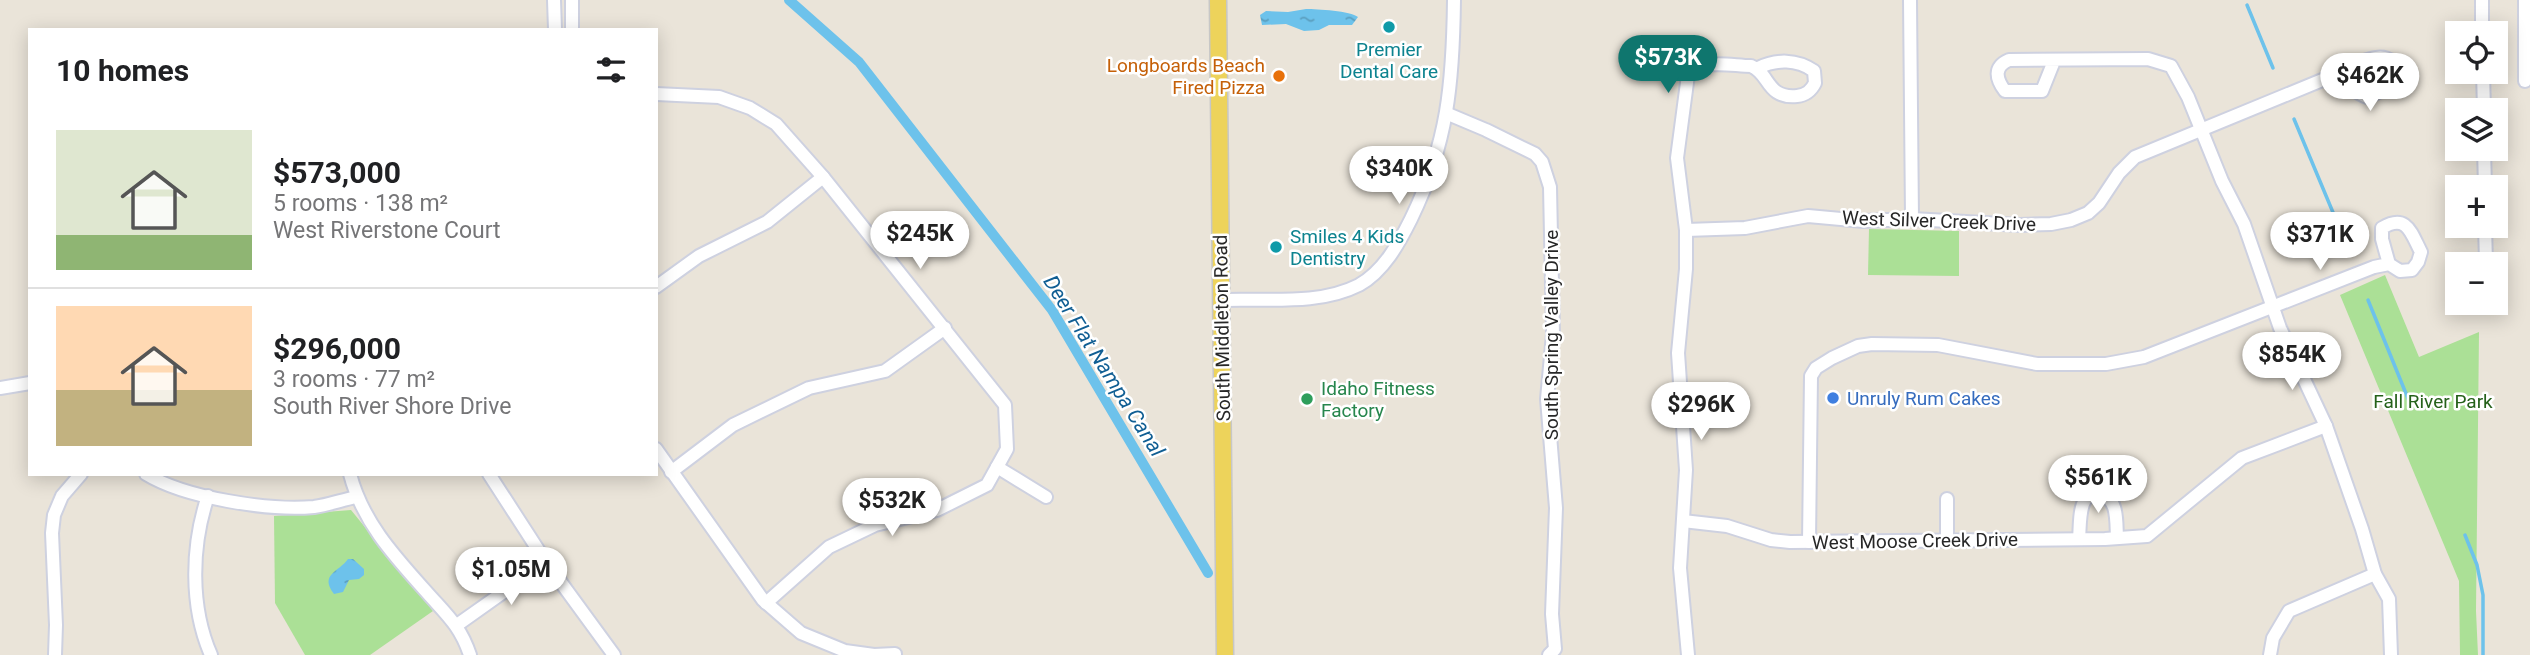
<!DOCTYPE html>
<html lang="en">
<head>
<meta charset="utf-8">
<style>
	body { margin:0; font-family:Roboto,sans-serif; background:#f2f2f2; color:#202124; height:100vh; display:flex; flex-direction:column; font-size:26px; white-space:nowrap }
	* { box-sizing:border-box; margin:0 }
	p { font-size:23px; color:#757577 }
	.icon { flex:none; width:38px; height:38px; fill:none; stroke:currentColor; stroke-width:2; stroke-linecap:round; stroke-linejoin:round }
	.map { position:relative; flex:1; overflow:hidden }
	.drawer { position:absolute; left:28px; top:28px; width:630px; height:448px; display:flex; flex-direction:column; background:#fff; border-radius:0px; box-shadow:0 4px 18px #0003 }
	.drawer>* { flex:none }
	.tools { position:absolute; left:2445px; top:21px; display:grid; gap:14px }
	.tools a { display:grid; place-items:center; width:63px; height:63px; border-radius:0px; background:#fff; box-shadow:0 4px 18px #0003; font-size:35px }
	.price { position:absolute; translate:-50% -60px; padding:0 16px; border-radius:24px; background:#fff; color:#222; font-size:23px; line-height:46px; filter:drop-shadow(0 2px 4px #0008) }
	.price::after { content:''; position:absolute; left:50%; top:42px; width:21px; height:16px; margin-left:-10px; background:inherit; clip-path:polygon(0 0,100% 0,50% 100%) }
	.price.current { background:#0f766e; color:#fff }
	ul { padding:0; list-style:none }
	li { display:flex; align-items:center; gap:21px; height:175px; padding:0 28px }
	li+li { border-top:2px solid #e0e0e0 }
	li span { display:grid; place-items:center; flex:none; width:196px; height:140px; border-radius:0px; color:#555 }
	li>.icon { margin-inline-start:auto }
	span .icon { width:84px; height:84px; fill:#fffc; stroke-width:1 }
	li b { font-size:30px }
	h2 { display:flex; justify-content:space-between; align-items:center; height:84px; padding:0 28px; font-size:30px }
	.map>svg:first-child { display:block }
	.park { fill:#abe096 }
	.water { fill:url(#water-ripples) }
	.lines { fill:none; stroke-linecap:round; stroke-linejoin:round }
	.stream { stroke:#6dc2eb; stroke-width:3.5 }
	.canal { stroke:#6dc2eb; stroke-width:10 }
	.minor-casing { stroke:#ced1e0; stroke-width:16 }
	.major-casing { stroke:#c7c7c7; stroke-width:19 }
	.minor { stroke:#fff; stroke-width:12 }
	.major { stroke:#edd35b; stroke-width:16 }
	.culture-dot { fill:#0f9aa8; stroke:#fff; stroke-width:2.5 }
	.food-dot { fill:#e8710a; stroke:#fff; stroke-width:2.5 }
	.shop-dot { fill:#3f7fe0; stroke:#fff; stroke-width:2.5 }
	.leisure-dot { fill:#2e9e5b; stroke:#fff; stroke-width:2.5 }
	.labels { text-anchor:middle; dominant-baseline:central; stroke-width:5; stroke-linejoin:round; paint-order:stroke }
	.culture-label { font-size:19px; fill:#0d838f; stroke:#fff }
	.food-label { font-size:19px; fill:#c56008; stroke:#fff; text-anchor:end }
	.street-label { font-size:19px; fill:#272727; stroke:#fff }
	.leisure-label { font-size:19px; fill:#27864d; stroke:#fff; text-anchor:start }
	.shop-label { font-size:19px; fill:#366cbe; stroke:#fff; text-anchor:start }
	.park-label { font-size:19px; fill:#25611a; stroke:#fff }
	.water-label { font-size:21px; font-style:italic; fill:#105e93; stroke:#fff }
</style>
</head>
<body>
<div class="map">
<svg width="2530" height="655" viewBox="0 0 2530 655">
	<defs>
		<pattern id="water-ripples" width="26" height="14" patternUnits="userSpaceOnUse" patternTransform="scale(1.75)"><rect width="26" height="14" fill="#6dc2eb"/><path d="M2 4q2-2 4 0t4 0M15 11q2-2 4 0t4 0" fill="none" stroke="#5a9ebe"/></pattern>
	</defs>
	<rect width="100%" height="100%" fill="#eae4d9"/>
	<!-- park -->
	<g class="park">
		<polygon points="1869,229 1959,231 1959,276 1868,275"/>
		<polygon points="2385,275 2419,357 2479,332 2476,611 2478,655 2460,655 2459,581 2340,295"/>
		<polygon points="351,510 433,611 370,655 305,655 275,603 274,516"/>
	</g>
	<!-- water -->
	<g class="water">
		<path d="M1306,9C1317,9 1351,11 1358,17L1352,25H1329L1319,30L1304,31L1286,24L1262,25L1260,15L1266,11L1288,12Z"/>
		<path d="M348,559H353L364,569V575L359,579L349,580L343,592L334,594C319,574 339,572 348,559Z"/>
	</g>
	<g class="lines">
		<!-- stream -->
		<g class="stream">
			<polyline points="2247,5 2273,68"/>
			<polyline points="2294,119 2347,246"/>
			<polyline points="2368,300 2409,401"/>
			<polyline points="2465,535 2477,565 2483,595 2483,655"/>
		</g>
		<!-- canal -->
		<polyline class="canal" points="789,0 859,62 1052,310 1208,573"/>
		<defs>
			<g id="minor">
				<polyline points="554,0 555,30"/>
				<polyline points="1910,0 1912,219"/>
				<polyline points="2482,0 2482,33"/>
				<polyline points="572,30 572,0"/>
				<path d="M2054,61L2042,91H2005C1996,79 1993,67 2009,60L2148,59L2171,66L2188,97L2222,181L2244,224L2280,328L2326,426L2362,529L2375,574L2389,599L2391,655"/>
				<polyline points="2483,72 2484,110"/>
				<polyline points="2525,81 2525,0"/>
				<polyline points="656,94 719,97 750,108 776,124 823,177 1005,405 1007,449 987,485 937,510 875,525 829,547 766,603"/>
				<polyline points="1448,114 1486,130 1535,154 1542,162 1550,187 1553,334 1547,399 1556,508 1552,614 1555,649 1549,655"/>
				<polyline points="2484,149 2485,187"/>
				<polyline points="2485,226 2486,262"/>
				<path d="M1686,230L1745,228L1808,216L1863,221L1912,219L2020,225L2051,224L2071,220L2088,213L2099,203L2119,173L2135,157L2332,76C2346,82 2353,92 2367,97L2393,86L2399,78C2393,39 2355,66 2332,76"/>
				<polyline points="656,287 699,256 767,222 823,177"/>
				<path d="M1221,300C1266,298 1318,306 1359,285C1384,271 1399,243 1411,219C1448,143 1453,82 1454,0"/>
				<polyline points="0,388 30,383"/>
				<polyline points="656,449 763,600 801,633 845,651 874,655 895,654"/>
				<polyline points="997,467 1046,497"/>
				<polyline points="671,472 733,425 809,388 885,371 945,328"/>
				<path d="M146,474C185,498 269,511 314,507C328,505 342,500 356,497"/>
				<path d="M350,474C363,524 397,559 431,597C449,617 461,628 470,655"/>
				<polyline points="489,474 546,562 614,655"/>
				<path d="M208,496C191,546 190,607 211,655"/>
				<polyline points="1947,499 1947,540"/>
				<polyline points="1683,521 1727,526 1771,540 1790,542 2105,539 2147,536 2242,458 2326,426"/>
				<path d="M2079,539C2080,528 2079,509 2085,500C2088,495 2094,494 2100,495C2119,497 2116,524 2117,538"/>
				<path d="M1809,542L1811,376L1816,368L1832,358L1858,346L1872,344L1938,345L2037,364H2106L2144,357L2374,267L2389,264L2400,271L2412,270L2418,262L2421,252C2411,233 2407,213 2382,228V239L2389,264"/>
				<polyline points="457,625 546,562"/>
				<polyline points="55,655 56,625 52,533 54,515 62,496 81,474"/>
				<path d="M1688,655L1680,568L1686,470L1678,353L1686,269V230L1677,158L1688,75C1701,58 1732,66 1751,66C1770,73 1766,99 1797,96C1806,95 1811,91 1815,83L1814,71C1797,59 1776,59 1758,68"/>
				<polyline points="2270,655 2273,638 2289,611 2375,574"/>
			</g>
			<polyline id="major" points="1218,0 1225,655"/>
		</defs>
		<!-- minor casing -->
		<use href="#minor" class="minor-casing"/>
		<!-- major casing -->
		<use href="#major" class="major-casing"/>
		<!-- minor -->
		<use href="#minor" class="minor"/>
		<!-- major -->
		<use href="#major" class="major"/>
	</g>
	<!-- markers -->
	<g class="culture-dot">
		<circle cx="1389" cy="27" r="7"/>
		<circle cx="1276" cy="247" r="7"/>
	</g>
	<circle class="food-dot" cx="1279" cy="76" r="7"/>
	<circle class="shop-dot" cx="1833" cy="398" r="7"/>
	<circle class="leisure-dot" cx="1307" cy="399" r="7"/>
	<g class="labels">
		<!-- culture labels -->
		<g class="culture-label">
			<text x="1389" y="49">Premier<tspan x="1389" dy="22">Dental Care</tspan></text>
			<text x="1290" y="236" text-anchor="start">Smiles 4 Kids<tspan x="1290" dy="22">Dentistry</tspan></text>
		</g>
		<!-- food labels -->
		<g class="food-label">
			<text x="1265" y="65">Longboards Beach<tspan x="1265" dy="22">Fired Pizza</tspan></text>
		</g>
		<!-- street labels -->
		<g class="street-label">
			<text transform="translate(1939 221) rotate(2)">West Silver Creek Drive</text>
			<text transform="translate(1222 328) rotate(-91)">South Middleton Road</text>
			<text transform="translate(1551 335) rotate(-90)">South Spring Valley Drive</text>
			<text transform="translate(1915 541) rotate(-1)">West Moose Creek Drive</text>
		</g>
		<!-- leisure labels -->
		<g class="leisure-label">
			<text x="1321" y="388">Idaho Fitness<tspan x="1321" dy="22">Factory</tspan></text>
		</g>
		<!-- shop labels -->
		<g class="shop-label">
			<text x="1847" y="398">Unruly Rum Cakes</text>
		</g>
		<!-- park labels -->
		<g class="park-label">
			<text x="2433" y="401">Fall River Park</text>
		</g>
		<!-- water labels -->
		<g class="water-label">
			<text transform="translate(1104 366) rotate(58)">Deer Flat Nampa Canal</text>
		</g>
	</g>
</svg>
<div class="tools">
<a><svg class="icon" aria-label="locate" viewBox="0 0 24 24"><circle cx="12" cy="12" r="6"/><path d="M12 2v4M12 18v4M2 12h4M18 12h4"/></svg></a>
<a><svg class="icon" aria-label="layers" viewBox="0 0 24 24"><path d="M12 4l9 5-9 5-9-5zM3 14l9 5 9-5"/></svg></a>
<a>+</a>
<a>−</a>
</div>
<b class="price current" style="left:1668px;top:95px">$573K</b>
<b class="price" style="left:2370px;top:113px">$462K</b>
<b class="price" style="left:1399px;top:206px">$340K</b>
<b class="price" style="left:920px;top:271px">$245K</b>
<b class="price" style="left:2320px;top:272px">$371K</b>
<b class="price" style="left:2292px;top:392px">$854K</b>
<b class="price" style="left:1701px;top:442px">$296K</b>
<b class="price" style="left:2098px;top:515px">$561K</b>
<b class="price" style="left:892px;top:538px">$532K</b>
<b class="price" style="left:511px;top:607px">$1.05M</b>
<section class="drawer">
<h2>10 homes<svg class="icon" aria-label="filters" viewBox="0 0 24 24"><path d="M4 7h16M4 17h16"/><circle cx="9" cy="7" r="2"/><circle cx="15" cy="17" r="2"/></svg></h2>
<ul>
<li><span style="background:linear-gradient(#dfe7d0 75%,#8fb573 0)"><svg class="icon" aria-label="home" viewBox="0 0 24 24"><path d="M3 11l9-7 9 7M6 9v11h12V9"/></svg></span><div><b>$573,000</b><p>5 rooms · 138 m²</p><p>West Riverstone Court</p></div></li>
<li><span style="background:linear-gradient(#ffd9b3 60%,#c2b280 0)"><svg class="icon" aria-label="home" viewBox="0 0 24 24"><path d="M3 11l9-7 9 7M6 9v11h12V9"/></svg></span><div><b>$296,000</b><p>3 rooms · 77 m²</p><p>South River Shore Drive</p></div></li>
</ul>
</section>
</div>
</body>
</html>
